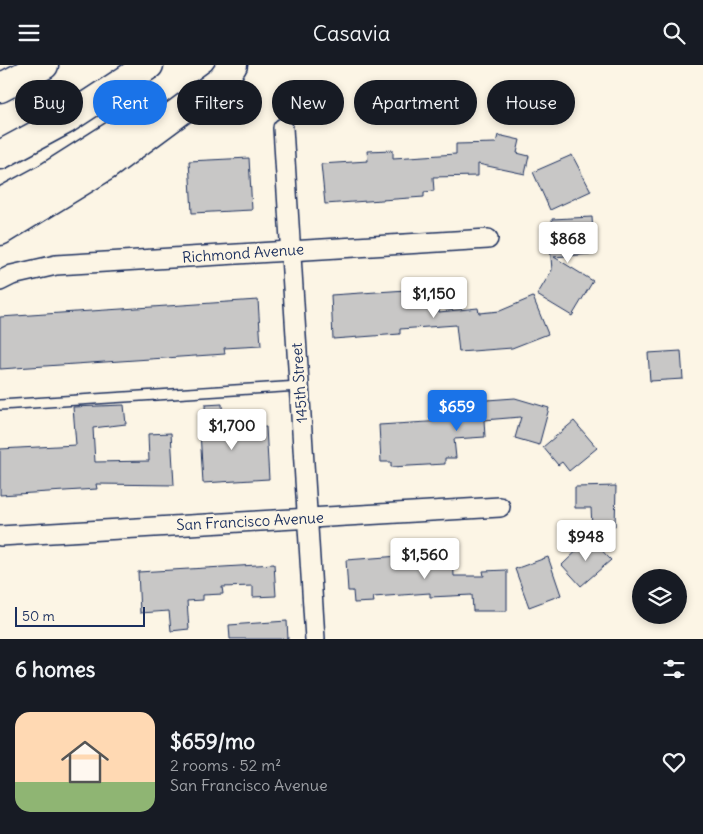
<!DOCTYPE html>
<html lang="en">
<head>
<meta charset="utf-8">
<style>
	body { margin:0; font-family:Delius,sans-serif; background:#20242c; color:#f1f3f6; height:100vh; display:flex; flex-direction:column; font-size:19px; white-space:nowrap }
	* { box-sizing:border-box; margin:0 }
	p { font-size:16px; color:#9ea1a6 }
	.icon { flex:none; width:28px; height:28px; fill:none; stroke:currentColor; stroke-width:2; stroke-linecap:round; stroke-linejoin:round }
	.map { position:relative; height:574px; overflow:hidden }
	.panel { display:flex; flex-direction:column; background:#171b24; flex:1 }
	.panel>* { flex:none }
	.hud { position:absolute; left:15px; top:15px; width:674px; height:45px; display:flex; gap:10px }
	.fabs { position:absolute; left:632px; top:504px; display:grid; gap:10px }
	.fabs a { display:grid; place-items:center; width:55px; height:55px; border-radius:50%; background:#171b24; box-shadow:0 2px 8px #0003; font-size:25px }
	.scale { position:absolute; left:15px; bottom:12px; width:130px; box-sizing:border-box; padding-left:5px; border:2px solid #1b2f5e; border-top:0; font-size:14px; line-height:18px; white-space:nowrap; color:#1b2f5e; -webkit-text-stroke:4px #fcf5e5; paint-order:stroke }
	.price { position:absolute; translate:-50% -42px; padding:0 11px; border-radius:5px; background:#fff; color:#222; font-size:16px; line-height:32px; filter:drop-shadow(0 1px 2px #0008) }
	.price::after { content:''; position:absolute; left:50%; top:30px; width:15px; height:11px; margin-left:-8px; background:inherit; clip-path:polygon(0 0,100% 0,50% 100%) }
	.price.active { background:#1a73e8; color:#fff }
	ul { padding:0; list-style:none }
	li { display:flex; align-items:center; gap:15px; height:125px; padding:0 15px }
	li+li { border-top:1px solid #363941 }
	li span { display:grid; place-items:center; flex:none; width:140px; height:100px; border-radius:15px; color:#555 }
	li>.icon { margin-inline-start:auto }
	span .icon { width:60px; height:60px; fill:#fffc; stroke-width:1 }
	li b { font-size:21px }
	h2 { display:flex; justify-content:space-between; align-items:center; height:60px; padding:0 15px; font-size:21px }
	.pill { padding:0 18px; border-radius:22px; background:#171b24; box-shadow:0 2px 8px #0003; font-size:18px; line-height:45px }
	.pill.active { background:#1a73e8; color:#fff }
	header { display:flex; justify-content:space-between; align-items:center; height:65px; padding:0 15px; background:#171b24; font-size:22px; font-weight:600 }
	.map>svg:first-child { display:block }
	.building { fill:#c8c7c6; stroke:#1b2f5e }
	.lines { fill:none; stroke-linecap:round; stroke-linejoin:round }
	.service-casing { stroke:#1b2f5e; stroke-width:12 }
	.minor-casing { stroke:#1b2f5e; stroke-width:22 }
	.motorway-casing { stroke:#1b2f5e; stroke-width:31 }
	.service { stroke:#fcf5e5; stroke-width:9 }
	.minor { stroke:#fcf5e5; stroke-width:19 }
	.motorway { stroke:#fcf5e5; stroke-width:28 }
	.labels { text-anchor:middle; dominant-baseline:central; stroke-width:5; stroke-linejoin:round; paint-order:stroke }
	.street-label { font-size:15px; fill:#1b2f5e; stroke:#fcf5e5 }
</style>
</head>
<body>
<header><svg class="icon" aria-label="menu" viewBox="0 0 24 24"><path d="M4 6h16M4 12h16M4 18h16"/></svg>Casavia<svg class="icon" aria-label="search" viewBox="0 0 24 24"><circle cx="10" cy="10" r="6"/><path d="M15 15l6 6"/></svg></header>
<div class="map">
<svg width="703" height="574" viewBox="0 0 703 574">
	<rect width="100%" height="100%" fill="#fcf5e5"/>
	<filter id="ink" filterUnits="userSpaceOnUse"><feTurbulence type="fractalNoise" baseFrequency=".02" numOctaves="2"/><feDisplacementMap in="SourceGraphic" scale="10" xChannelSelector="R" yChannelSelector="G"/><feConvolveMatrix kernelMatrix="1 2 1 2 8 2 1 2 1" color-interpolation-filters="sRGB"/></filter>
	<g filter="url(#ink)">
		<!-- building -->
		<g class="building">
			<polygon points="498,70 520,75 517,88 529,91 525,109 478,99 478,111 433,112 434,126 424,127 424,132 325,139 321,99 368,96 367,86 393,85 393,93 456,89 456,79 496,78"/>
			<polygon points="572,90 591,126 550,145 533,107"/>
			<polygon points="249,93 252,145 192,148 189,96"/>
			<polygon points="592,152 593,168 590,168 591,189 554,192 593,216 572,251 537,230 552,205 549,167 553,167 552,154"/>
			<polygon points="437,223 439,247 478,243 479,248 500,246 533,232 548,269 512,283 459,287 456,260 400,264 400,269 333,274 331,230"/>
			<polygon points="258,235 261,281 224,283 225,289 0,304 0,252"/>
			<polygon points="681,286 683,314 650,316 648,288"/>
			<polygon points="515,333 549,343 539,380 515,373 521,352 484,355 485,372 454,374 456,393 445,393 445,399 391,402 391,397 381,397 379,360 460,355 459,337"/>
			<polygon points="222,339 223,365 266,362 269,414 203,418 200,366 206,366 205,340"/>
			<polygon points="124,340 126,359 93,363 95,397 149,396 148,369 171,368 174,420 96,419 97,424 0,430 0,384 76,380 73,342"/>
			<polygon points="574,356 597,383 569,406 562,397 558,400 543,382"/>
			<polygon points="616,421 615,461 592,461 591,443 575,443 575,422"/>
			<polygon points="590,473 611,495 581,521 562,500"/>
			<polygon points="453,487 454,511 484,511 483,506 507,505 507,546 473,546 472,530 430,532 430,528 373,532 374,537 354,538 353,526 348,526 346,495"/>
			<polygon points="548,492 561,530 529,542 515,504"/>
			<polygon points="274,499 276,531 253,532 253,521 222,522 223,529 203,530 203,535 187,536 189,564 171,566 169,546 140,548 138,507"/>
			<polygon points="287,556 288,574 230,574 229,560"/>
		</g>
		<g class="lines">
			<defs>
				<polyline id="service" points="0,340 299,321"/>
				<g id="minor">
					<polyline points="283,63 315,574"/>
					<polyline points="0,216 12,210 56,200 488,174"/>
					<polyline points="0,471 500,442"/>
				</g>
				<g id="motorway">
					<polyline points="0,23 44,0"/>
					<polyline points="0,90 65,55 149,0"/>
					<polyline points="0,138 46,113 142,52"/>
					<polyline points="0,166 106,101 222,15 233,0"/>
				</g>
			</defs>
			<!-- service casing -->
			<use href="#service" class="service-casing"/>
			<!-- minor casing -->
			<use href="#minor" class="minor-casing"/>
			<!-- motorway casing -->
			<use href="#motorway" class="motorway-casing"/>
			<!-- service -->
			<use href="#service" class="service"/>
			<!-- minor -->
			<use href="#minor" class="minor"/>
			<!-- motorway -->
			<use href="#motorway" class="motorway"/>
		</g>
	</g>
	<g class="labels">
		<!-- street labels -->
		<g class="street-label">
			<text transform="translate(243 188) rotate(-4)">Richmond Avenue</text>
			<text transform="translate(299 318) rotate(-94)">145th Street</text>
			<text transform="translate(250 456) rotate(-3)">San Francisco Avenue</text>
		</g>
	</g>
</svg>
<div class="fabs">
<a><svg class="icon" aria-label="layers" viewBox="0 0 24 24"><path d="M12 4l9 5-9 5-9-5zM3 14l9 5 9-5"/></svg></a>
</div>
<div class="scale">50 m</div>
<b class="price" style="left:568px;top:199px">$868</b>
<b class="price" style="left:434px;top:254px">$1,150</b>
<b class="price active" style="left:457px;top:367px">$659</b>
<b class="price" style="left:232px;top:386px">$1,700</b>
<b class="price" style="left:586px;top:497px">$948</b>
<b class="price" style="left:425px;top:515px">$1,560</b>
<div class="hud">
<a class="pill">Buy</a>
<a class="pill active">Rent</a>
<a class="pill">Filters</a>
<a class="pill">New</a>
<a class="pill">Apartment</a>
<a class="pill">House</a>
</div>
</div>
<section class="panel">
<h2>6 homes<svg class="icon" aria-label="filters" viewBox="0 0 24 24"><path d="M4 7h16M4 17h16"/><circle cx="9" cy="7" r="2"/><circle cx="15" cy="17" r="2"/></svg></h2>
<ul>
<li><span style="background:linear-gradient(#ffd9b3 70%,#8fb573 0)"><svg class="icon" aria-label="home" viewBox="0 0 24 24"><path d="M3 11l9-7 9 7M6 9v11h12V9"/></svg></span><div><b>$659/mo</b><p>2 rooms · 52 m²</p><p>San Francisco Avenue</p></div><svg class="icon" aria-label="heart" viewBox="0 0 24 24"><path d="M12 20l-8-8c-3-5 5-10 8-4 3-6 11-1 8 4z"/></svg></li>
</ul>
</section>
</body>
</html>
